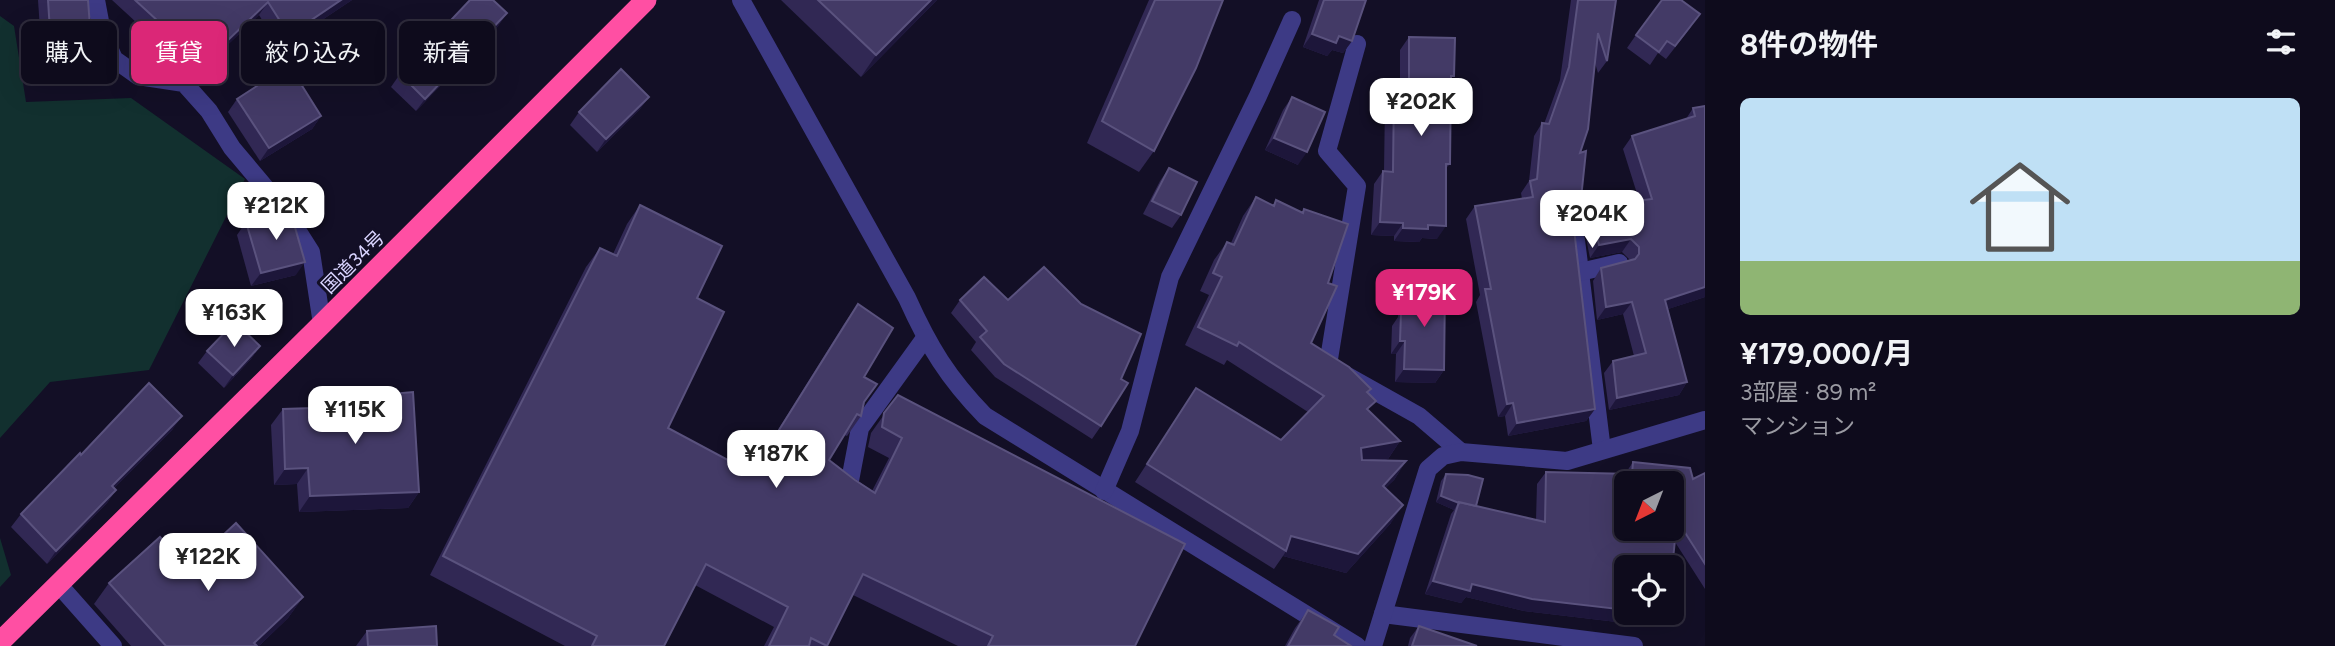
<!DOCTYPE html>
<html lang="ja">
<head>
<meta charset="utf-8">
<style>
	body { margin:0; font-family:Figtree,"Noto Sans JP",sans-serif; background:#171425; color:#f1f3f6; height:100vh; display:flex; flex-direction:column; font-size:26px; white-space:nowrap }
	* { box-sizing:border-box; margin:0 }
	p { font-size:23px; color:#9b9ba3 }
	.icon { flex:none; width:38px; height:38px; fill:none; stroke:currentColor; stroke-width:2; stroke-linecap:round; stroke-linejoin:round }
	.map { position:relative; flex:1; overflow:hidden }
	.details { display:flex; flex-direction:column; background:#0e0b1c; width:630px }
	.details>* { flex:none }
	.top-card { position:absolute; left:21px; top:21px; width:665px; height:63px; display:flex; gap:14px }
	.needle { width:46px; rotate:222deg }
	.fabs { position:absolute; left:1614px; top:471px; display:grid; gap:14px }
	.fabs a { display:grid; place-items:center; width:70px; height:70px; border-radius:10px; background:#0e0b1c; box-shadow:0 7px 28px #0002,0 0 0 2px #2e2b3b; font-size:35px }
	.price { position:absolute; translate:-50% -60px; padding:0 16px; border-radius:14px; background:#fff; color:#222; font-size:23px; line-height:46px; filter:drop-shadow(0 2px 4px #0008) }
	.price::after { content:''; position:absolute; left:50%; top:42px; width:21px; height:16px; margin-left:-10px; background:inherit; clip-path:polygon(0 0,100% 0,50% 100%) }
	.price.on { background:#db2777; color:#fff }
	ul { padding:0; list-style:none }
	li { display:grid; align-content:center; gap:14px; height:371px; padding:0 35px }
	li+li { border-top:2px solid #2e2b3b }
	li span { display:grid; place-items:center; height:217px; border-radius:10px; color:#555 }
	li>.icon { margin-inline-start:auto }
	span .icon { width:126px; height:126px; fill:#fffc; stroke-width:1 }
	li b { font-size:30px }
	h2 { display:flex; justify-content:space-between; align-items:center; height:84px; padding:0 35px; font-size:30px }
	.tag { padding:0 24px; border-radius:10px; background:#0e0b1c; box-shadow:0 7px 28px #0002,0 0 0 2px #2e2b3b; font-size:24px; line-height:63px }
	.tag.on { background:#db2777; color:#fff }
	main { display:flex; flex:1; min-height:0 }
	.map>svg:first-child { display:block }
	.green { fill:#12302f }
	.lines { fill:none; stroke-linecap:round; stroke-linejoin:round }
	.minor { stroke:#3d3a85; stroke-width:18 }
	.highway { stroke:#ff4fa3; stroke-width:21 }
	.wall { fill:#312854 }
	.shaded-wall { fill:#1d163a }
	.building { fill:#433a66; stroke:#5a527e; stroke-width:2; fill-rule:evenodd }
	.labels { text-anchor:middle; dominant-baseline:central; stroke-width:6; stroke-linejoin:round; paint-order:stroke }
	.street-label { font-size:19px; fill:#d9d4ff; stroke:#130f26 }
</style>
</head>
<body>
<main>
<div class="map">
<svg width="1705" height="646" viewBox="0 0 1705 646">
	<rect width="100%" height="100%" fill="#130f26"/>
	<!-- green -->
	<g class="green">
		<polygon points="0,16 14,26 26,102 131,98 245,179 149,370 50,382 0,438"/>
		<polygon points="0,538 11,575 0,587"/>
	</g>
	<g class="lines">
		<!-- minor -->
		<g class="minor">
			<polyline points="96,0 102,32 114,59 138,76 184,83 209,111 232,148 285,211 311,252 322,324"/>
			<path d="M741,0L907,298C929,347 948,378 985,416L1357,646"/>
			<polyline points="1357,44 1327,151 1357,186 1328,365 1419,416 1461,452"/>
			<polyline points="1576,240 1602,450"/>
			<polyline points="1580,272 1619,263"/>
			<polyline points="848,491 860,428 925,338"/>
			<polyline points="1104,491 1130,431 1170,277 1258,96 1292,20"/>
			<polyline points="59,585 113,646"/>
			<polyline points="1383,614 1634,646"/>
			<polyline points="1373,646 1428,469 1443,456 1461,452 1567,461 1705,420"/>
		</g>
		<!-- highway -->
		<polyline class="highway" points="0,642 322,324 646,0"/>
	</g>
	<!-- wall -->
	<g class="wall">
		<polygon points="38,0 88,0 86,67 77,79 43,75"/>
		<polygon points="112,0 352,0 280,48 259,15 194,77 184,71 149,37 150,35"/>
		<polygon points="781,0 937,0 861,77"/>
		<polygon points="1149,0 1223,0 1154,151 1139,172 1087,143"/>
		<polygon points="1319,0 1366,0 1352,41 1343,53 1332,50 1327,56 1303,47"/>
		<polygon points="1571,0 1616,0 1607,61 1598,73 1595,63 1580,153 1580,208 1639,200 1623,149 1632,136 1686,119 1693,108 1705,106 1705,297 1668,309 1687,382 1679,395 1609,410 1604,373 1613,361 1634,356 1623,314 1597,320 1593,281 1601,268 1630,260 1622,252 1590,258 1585,233 1574,229 1595,409 1586,421 1508,436 1505,416 1498,417 1476,302 1480,295 1466,219 1475,206 1522,199 1521,193 1529,181 1534,136 1542,123 1544,124 1560,80"/>
		<polygon points="507,13 498,26 416,111 391,87 400,74"/>
		<polygon points="1691,27 1666,59 1658,53 1650,65 1627,48 1636,35"/>
		<polygon points="1409,37 1451,81 1450,164 1446,168 1437,239 1422,238 1419,242 1394,241 1394,236 1371,235 1374,184 1383,171 1384,171 1385,101 1394,88 1400,88 1400,50"/>
		<polygon points="649,97 640,109 597,152 570,125 579,112"/>
		<polygon points="1292,97 1298,165 1265,150 1283,110"/>
		<polygon points="237,99 321,116 312,129 260,161 228,112"/>
		<polygon points="1169,168 1181,215 1172,228 1143,214 1160,181"/>
		<polygon points="1256,197 1273,205 1276,200 1302,212 1304,209 1328,283 1311,343 1368,393 1368,411 1400,441 1388,459 1379,461 1406,461 1394,480 1385,488 1391,523 1346,573 1283,556 1274,569 1135,482 1196,388 1281,440 1308,412 1227,360 1224,365 1185,345 1209,295 1200,291 1214,260 1227,242 1231,243 1243,216"/>
		<polygon points="640,205 697,298 668,428 751,473 844,324 858,304 864,377 864,403 861,416 847,436 844,435 829,460 872,491 889,458 868,447 871,433 898,395 1135,646 958,646 853,595 827,646 764,646 774,627 695,585 664,646 565,646 430,575 586,267 600,248 613,254 627,224"/>
		<polygon points="246,222 296,275 251,286 237,235"/>
		<polygon points="1407,287 1444,370 1435,383 1395,382 1396,354 1391,354 1392,326 1398,317 1398,300"/>
		<polygon points="960,300 1121,379 1101,426 1092,439 995,377 971,350 976,342 951,313"/>
		<polygon points="260,346 251,359 224,388 198,363 207,351"/>
		<polygon points="345,398 419,492 408,508 299,512 297,484 274,485 271,425 283,409 338,407"/>
		<polygon points="173,429 114,488 116,490 107,503 47,564 11,527 21,514 81,455"/>
		<polygon points="1633,462 1693,479 1705,473 1705,589 1675,542 1667,615 1659,627 1524,611 1466,597 1461,603 1425,594 1451,514 1454,510 1436,502 1441,481 1446,474 1476,506 1536,520 1537,484 1546,472 1625,474"/>
		<polygon points="188,568 303,597 288,618 259,646 131,646 94,604 109,583"/>
		<polygon points="1308,610 1334,635 1351,646 1285,646 1295,628"/>
		<polygon points="1419,626 1477,646 1408,646 1410,638"/>
		<polygon points="367,631 437,646 356,646"/>
	</g>
	<!-- shaded-wall -->
	<g class="shaded-wall">
		<polygon points="341,0 352,0 280,48 289,35"/>
		<polygon points="931,0 937,0 861,77 876,55"/>
		<polygon points="268,2 259,15 194,77 203,64"/>
		<polygon points="507,13 498,26 416,111 425,99"/>
		<polygon points="1312,34 1339,36 1352,41 1343,53 1332,50 1327,56 1303,47"/>
		<polygon points="52,62 86,67 77,79 43,75"/>
		<polygon points="649,97 640,109 597,152 606,139"/>
		<polygon points="321,116 312,129 260,161 269,148"/>
		<polygon points="1274,138 1307,152 1298,165 1265,150"/>
		<polygon points="1583,216 1593,220 1585,233 1574,229 1575,222"/>
		<polygon points="1380,222 1403,223 1394,236 1371,235"/>
		<polygon points="1428,225 1446,226 1437,239 1422,238 1419,242 1394,241 1403,228"/>
		<polygon points="1631,239 1622,252 1590,258 1599,245"/>
		<polygon points="305,262 296,275 251,286 261,273"/>
		<polygon points="1705,287 1705,297 1656,313 1665,300"/>
		<polygon points="1632,302 1623,314 1597,320 1606,307"/>
		<polygon points="1400,341 1405,341 1396,354 1391,354"/>
		<polygon points="260,346 251,359 224,388 233,375"/>
		<polygon points="1404,369 1444,370 1435,383 1395,382"/>
		<polygon points="1687,382 1679,395 1609,410 1617,398"/>
		<polygon points="1513,403 1505,416 1498,417 1507,404"/>
		<polygon points="1595,409 1586,421 1508,436 1517,423"/>
		<polygon points="182,416 173,429 103,499 112,486"/>
		<polygon points="1400,441 1388,459 1349,466 1361,448"/>
		<polygon points="1406,461 1394,480 1370,504 1383,486"/>
		<polygon points="308,468 297,484 274,485 285,469"/>
		<polygon points="116,490 107,503 47,564 56,551"/>
		<polygon points="419,492 408,508 299,512 310,496"/>
		<polygon points="1441,496 1458,503 1454,510 1436,502"/>
		<polygon points="1403,505 1391,523 1346,573 1283,556 1286,551 1291,536"/>
		<polygon points="1433,581 1472,584 1626,610 1626,612 1647,612 1667,615 1659,627 1524,611 1466,597 1461,603 1425,594"/>
		<polygon points="303,597 288,618 259,646 252,646"/>
	</g>
	<!-- building -->
	<g class="building">
		<polygon points="48,0 88,0 91,40 86,47 86,67 52,62"/>
		<polygon points="135,0 341,0 289,35 268,2 203,64 193,59 158,24 159,22"/>
		<polygon points="470,0 493,0 507,13 425,99 400,74"/>
		<polygon points="818,0 931,0 876,55"/>
		<polygon points="1155,0 1223,0 1196,68 1154,151 1102,121"/>
		<polygon points="1324,0 1366,0 1352,41 1339,36 1336,43 1312,34"/>
		<polygon points="1578,0 1616,0 1607,61 1598,33 1588,129 1580,153 1586,151 1580,208 1652,199 1632,136 1695,116 1693,108 1705,106 1705,287 1665,300 1687,382 1617,398 1613,361 1646,353 1632,302 1606,307 1601,268 1635,259 1639,254 1639,247 1631,239 1599,245 1593,220 1583,216 1575,222 1574,229 1595,409 1517,423 1513,403 1507,404 1485,289 1491,289 1475,206 1533,197 1530,181 1537,179 1542,123 1549,124 1569,67"/>
		<polygon points="1662,0 1681,0 1700,14 1675,46 1667,41 1659,52 1636,35"/>
		<polygon points="1409,37 1455,38 1454,76 1451,76 1450,164 1446,164 1446,226 1428,225 1428,229 1403,228 1403,223 1380,222 1383,171 1393,172 1394,88 1409,88"/>
		<polygon points="289,65 321,116 269,148 237,99"/>
		<polygon points="621,69 649,97 606,139 579,112"/>
		<polygon points="1292,97 1325,112 1307,152 1274,138"/>
		<polygon points="1169,168 1197,182 1181,215 1152,201"/>
		<polygon points="1256,197 1274,206 1276,200 1303,213 1304,209 1348,224 1328,283 1337,286 1311,343 1349,367 1371,389 1367,392 1376,401 1367,409 1400,441 1361,448 1362,460 1406,461 1383,486 1403,505 1358,554 1291,536 1286,551 1147,464 1196,388 1281,440 1324,396 1239,342 1237,346 1198,327 1222,277 1213,273 1227,242 1234,245"/>
		<polygon points="640,205 722,246 697,298 724,312 668,428 752,473 858,304 893,328 864,377 877,384 864,402 861,416 857,414 829,460 855,480 875,493 902,438 882,427 884,413 898,395 1185,544 1135,646 988,646 993,636 863,574 827,646 811,638 809,646 769,646 788,607 706,564 664,646 592,646 597,636 443,556 600,248 617,256"/>
		<polygon points="288,210 292,217 305,262 261,273 246,222"/>
		<polygon points="1044,267 1081,304 1141,334 1121,379 1128,383 1101,426 1004,364 980,337 987,331 960,300 984,277 1008,300"/>
		<polygon points="1407,287 1445,288 1444,370 1404,369 1405,341 1400,341 1401,313 1407,313"/>
		<polygon points="230,327 240,327 260,346 233,375 207,351"/>
		<polygon points="149,383 182,416 112,486 116,490 56,551 21,514 80,453 81,455"/>
		<polygon points="413,392 419,492 310,496 308,468 285,469 283,409 346,407 345,398"/>
		<path d="M1633,462L1690,468L1693,479L1705,473V564L1677,520L1671,579V567H1626V610L1532,599L1472,584L1470,591L1433,581L1459,502L1545,522L1546,472L1632,474ZM1626,483H1671V528H1626Z"/>
		<polygon points="1446,474 1468,475 1483,479 1476,506 1459,502 1459,503 1441,496"/>
		<polygon points="236,523 303,597 254,643 257,646 166,646 109,583 160,537 188,568"/>
		<polygon points="1308,610 1339,627 1334,635 1351,646 1288,646"/>
		<polygon points="1647,612 1668,612 1667,615"/>
		<polygon points="436,626 437,646 368,646 367,631"/>
		<polygon points="1419,626 1477,646 1412,646"/>
	</g>
	<g class="labels">
		<!-- street labels -->
		<g class="street-label">
			<text transform="translate(353 262) rotate(-45)">国道34号</text>
		</g>
	</g>
</svg>
<div class="fabs">
<a><svg class="needle" viewBox="-14 -14 28 28"><path d="M0-13l5 13h-10z" fill="#e53935"/><path d="M0 13l5-13h-10z" fill="#9b9ba3"/></svg></a>
<a><svg class="icon" aria-label="locate" viewBox="0 0 24 24"><circle cx="12" cy="12" r="6"/><path d="M12 2v4M12 18v4M2 12h4M18 12h4"/></svg></a>
</div>
<b class="price" style="left:1421px;top:138px">¥202K</b>
<b class="price" style="left:276px;top:242px">¥212K</b>
<b class="price" style="left:1592px;top:250px">¥204K</b>
<b class="price on" style="left:1424px;top:329px">¥179K</b>
<b class="price" style="left:234px;top:349px">¥163K</b>
<b class="price" style="left:355px;top:446px">¥115K</b>
<b class="price" style="left:776px;top:490px">¥187K</b>
<b class="price" style="left:208px;top:593px">¥122K</b>
<div class="top-card">
<a class="tag">購入</a>
<a class="tag on">賃貸</a>
<a class="tag">絞り込み</a>
<a class="tag">新着</a>
</div>
</div>
<section class="details">
<h2>8件の物件<svg class="icon" aria-label="filters" viewBox="0 0 24 24"><path d="M4 7h16M4 17h16"/><circle cx="9" cy="7" r="2"/><circle cx="15" cy="17" r="2"/></svg></h2>
<ul>
<li><span style="background:linear-gradient(#bfe0f5 75%,#8fb573 0)"><svg class="icon" aria-label="home" viewBox="0 0 24 24"><path d="M3 11l9-7 9 7M6 9v11h12V9"/></svg></span><div><b>¥179,000/月</b><p>3部屋 · 89 m²</p><p>マンション</p></div></li>
</ul>
</section>
</main>
</body>
</html>
